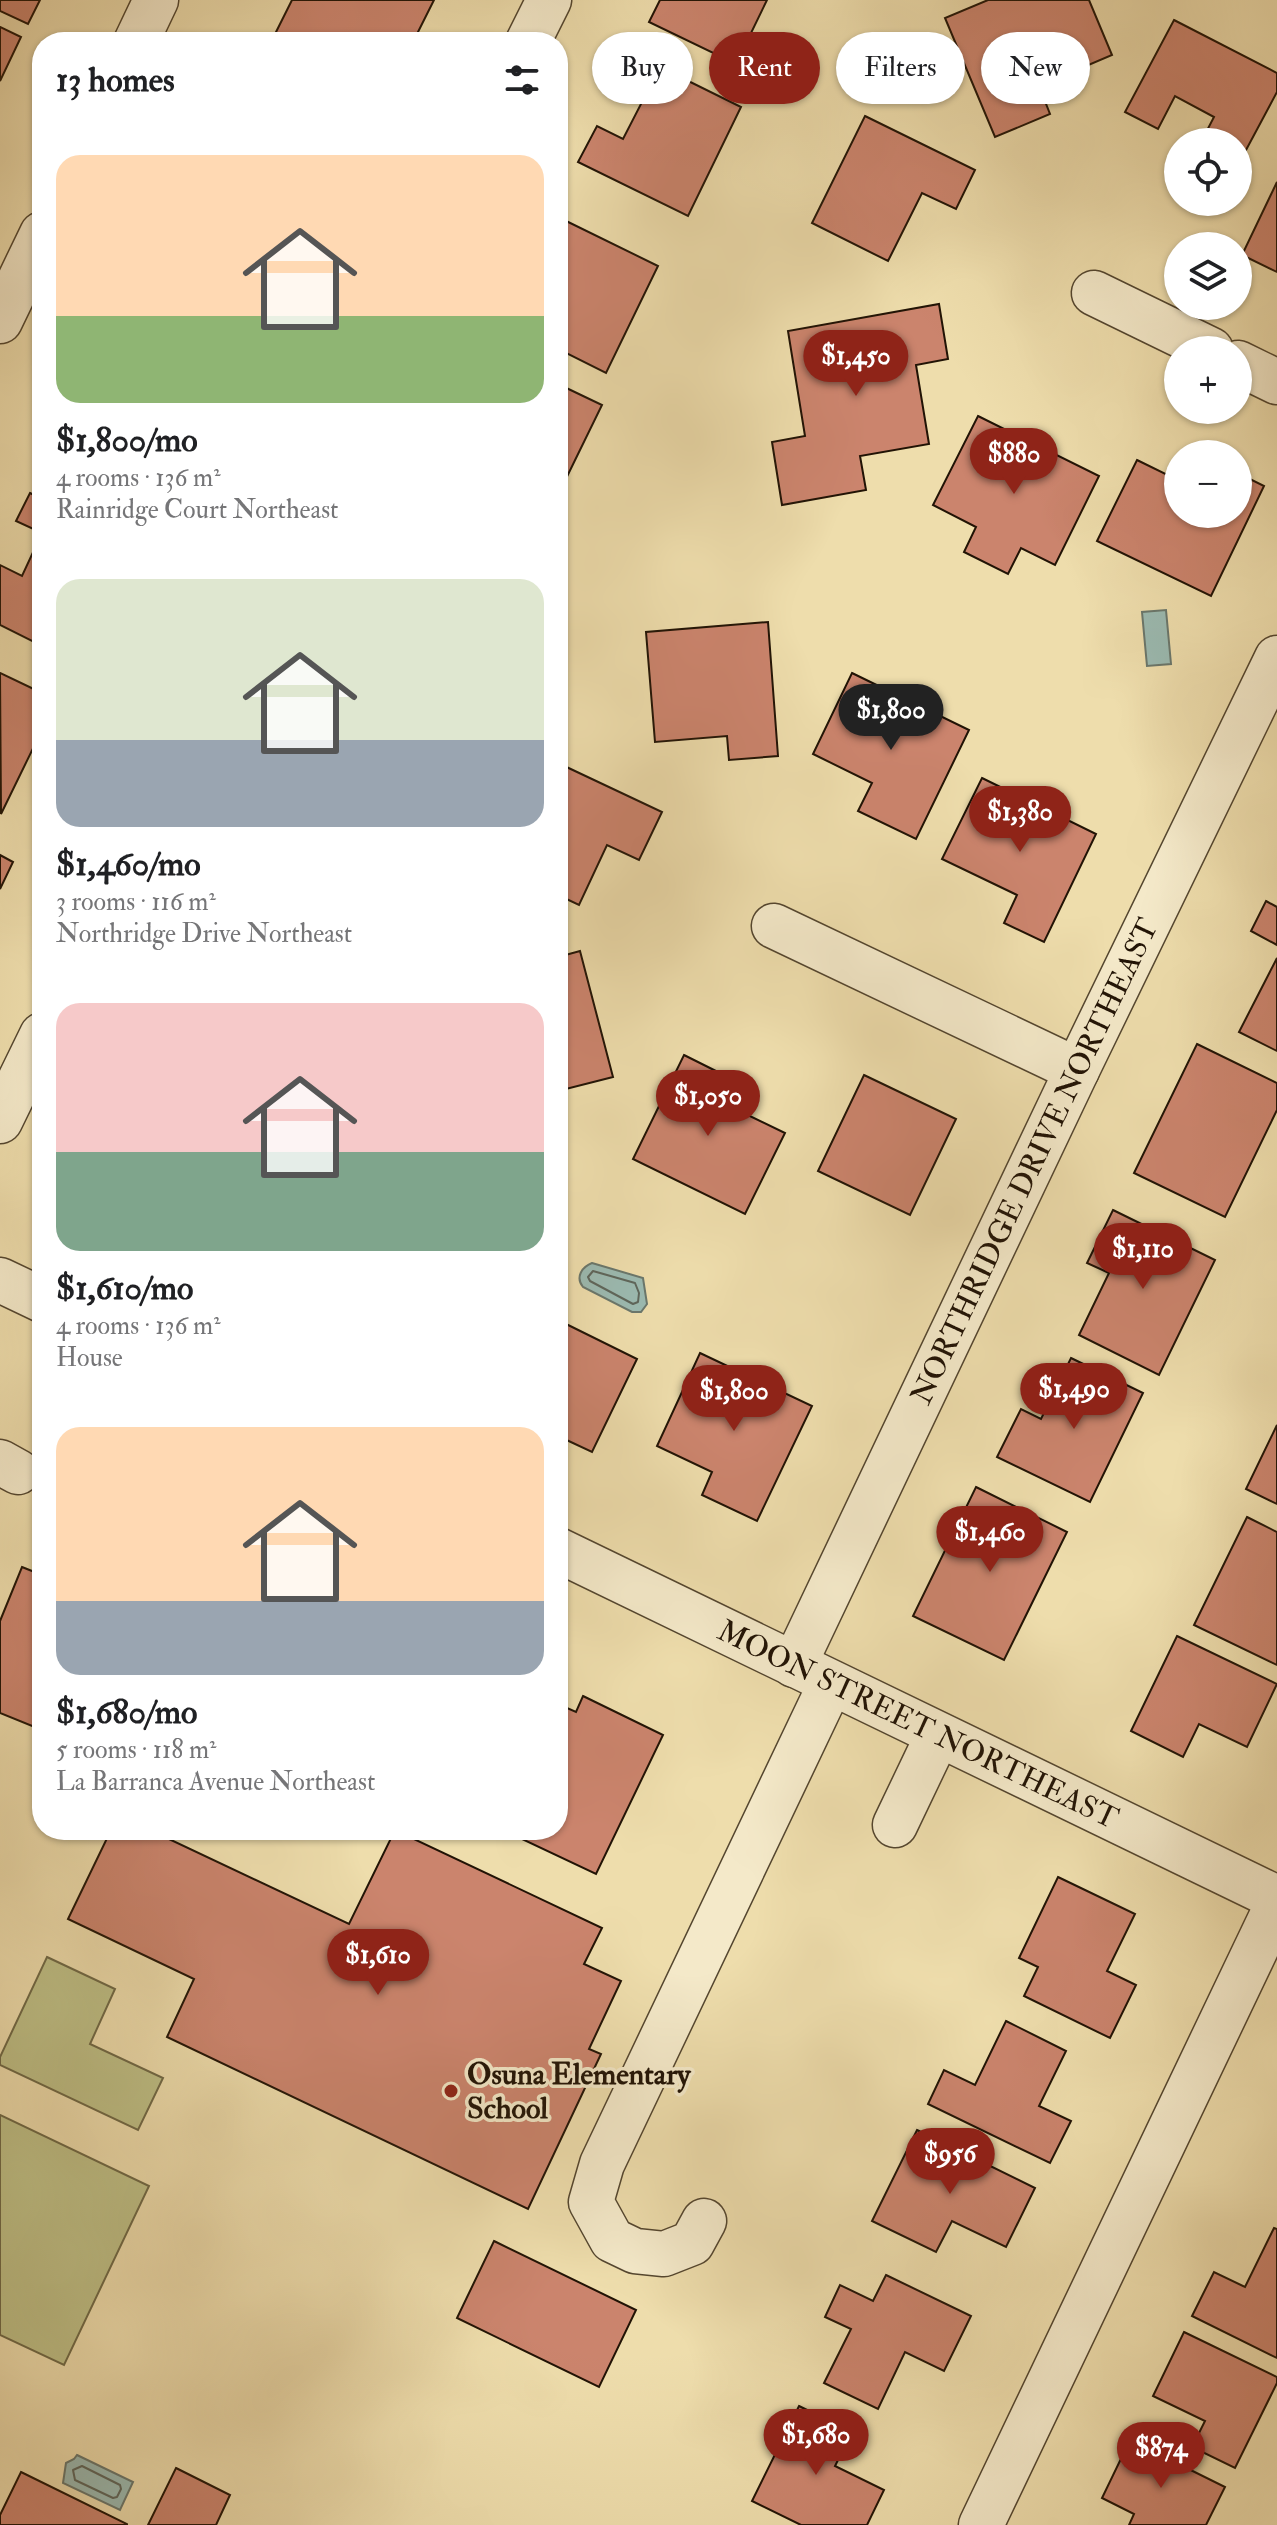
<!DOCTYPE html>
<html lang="en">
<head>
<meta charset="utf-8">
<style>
	body { margin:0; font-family:"IM FELL Double Pica",serif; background:#f2f2f2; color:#202124; height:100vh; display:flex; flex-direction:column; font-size:30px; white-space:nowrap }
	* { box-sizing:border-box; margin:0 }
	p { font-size:26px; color:#757577 }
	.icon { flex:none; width:44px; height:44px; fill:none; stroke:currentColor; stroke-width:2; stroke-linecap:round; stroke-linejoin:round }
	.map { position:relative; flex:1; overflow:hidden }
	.sheet { position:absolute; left:32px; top:32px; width:536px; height:1808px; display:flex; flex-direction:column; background:#fff; border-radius:32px; box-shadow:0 2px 6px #0004 }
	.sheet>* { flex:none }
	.hud { position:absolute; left:592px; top:32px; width:564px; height:72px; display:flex; gap:16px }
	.tools { position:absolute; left:1164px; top:128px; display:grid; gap:16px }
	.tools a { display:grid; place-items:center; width:88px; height:88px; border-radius:50%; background:#fff; box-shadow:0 2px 6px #0004; font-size:40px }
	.price { position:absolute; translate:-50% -68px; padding:0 18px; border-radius:28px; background:#8f2418; color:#fff; font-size:26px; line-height:52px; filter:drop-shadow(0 2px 4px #0008) }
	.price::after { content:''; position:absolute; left:50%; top:48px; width:24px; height:18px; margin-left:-12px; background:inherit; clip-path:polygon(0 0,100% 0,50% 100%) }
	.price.current { background:#222; color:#fff }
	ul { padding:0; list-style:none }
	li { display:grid; align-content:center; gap:16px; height:424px; padding:0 24px }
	li span { display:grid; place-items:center; height:248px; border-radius:24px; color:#555 }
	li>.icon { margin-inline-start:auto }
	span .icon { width:144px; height:144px; fill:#fffc; stroke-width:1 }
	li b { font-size:34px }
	h2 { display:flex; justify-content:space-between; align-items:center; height:96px; padding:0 24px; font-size:34px }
	.chip { padding:0 28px; border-radius:36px; background:#fff; box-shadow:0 2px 6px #0004; font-size:28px; line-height:72px }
	.chip.current { background:#8f2418; color:#fff }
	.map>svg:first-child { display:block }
	.green { fill:#bebf86; stroke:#706946; stroke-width:2 }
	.water { fill:#9bbab1; stroke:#6a776c; stroke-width:2 }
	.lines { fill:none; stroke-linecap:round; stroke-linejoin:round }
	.shore { stroke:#5e665b; stroke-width:2 }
	.building { fill:#cb846d; stroke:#211305; stroke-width:2 }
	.minor-casing { stroke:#54462f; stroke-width:47 }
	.minor { stroke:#f4e9c9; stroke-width:44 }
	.poi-dot { fill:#8f2418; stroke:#f4e9c9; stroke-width:3 }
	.labels { text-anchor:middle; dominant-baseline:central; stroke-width:7; stroke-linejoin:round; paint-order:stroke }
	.street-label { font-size:30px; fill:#211305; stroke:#f4e9c9 }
	.poi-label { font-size:30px; font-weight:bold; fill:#211305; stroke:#f4e9c9; text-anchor:start }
</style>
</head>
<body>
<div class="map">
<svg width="1277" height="2525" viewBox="0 0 1277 2525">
	<rect width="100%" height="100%" fill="#eeddac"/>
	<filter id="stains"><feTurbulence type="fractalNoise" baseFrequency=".0025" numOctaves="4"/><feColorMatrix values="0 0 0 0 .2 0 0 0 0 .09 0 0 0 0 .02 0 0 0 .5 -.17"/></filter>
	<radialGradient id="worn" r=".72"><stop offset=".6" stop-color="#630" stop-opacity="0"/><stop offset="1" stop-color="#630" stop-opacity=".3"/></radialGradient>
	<!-- green -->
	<g class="green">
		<polygon points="47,1957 115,1989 90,2044 163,2078 138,2130 0,2065 0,2057"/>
		<polygon points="0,2115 149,2186 64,2365 0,2335"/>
	</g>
	<!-- water -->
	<g class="water">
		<polygon points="1166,610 1171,664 1147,666 1142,612"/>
		<path d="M592,1263L643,1278L647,1304L641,1312H632L583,1287C575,1277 582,1267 592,1263Z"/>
		<polygon points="77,2455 133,2482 120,2510 63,2483 66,2463 74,2459"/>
	</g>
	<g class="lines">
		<!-- shore -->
		<g class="shore">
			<polygon points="593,1271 635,1283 639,1293 638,1302 633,1304 590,1281 588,1277"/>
			<polygon points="82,2466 120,2485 121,2489 117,2497 113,2498 75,2480 73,2470"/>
		</g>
	</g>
	<!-- building -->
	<g class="building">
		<polygon points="0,0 40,0 28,24 0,11"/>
		<polygon points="292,0 434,0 413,42 271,42"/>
		<polygon points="660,0 767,0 736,64 649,22"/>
		<polygon points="988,0 1089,0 1112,55 1039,86 1050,114 995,137 945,18"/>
		<polygon points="1174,20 1277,73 1277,92 1238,165 1238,142 1201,142 1214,117 1175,96 1158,129 1125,112"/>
		<polygon points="0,27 21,37 0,81"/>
		<polygon points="660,67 741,107 688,216 578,162 597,126 623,139"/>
		<polygon points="865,116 975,170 956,209 922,193 888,261 812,223"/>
		<polygon points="1277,182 1277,272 1242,255"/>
		<polygon points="558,217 658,266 606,373 558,349 558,272 561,265 558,263"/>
		<polygon points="939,304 948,359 916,365 929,444 860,456 866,490 782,505 772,442 805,436 788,331"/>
		<polygon points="558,384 602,405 558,495"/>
		<polygon points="978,416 1099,476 1055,565 1021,548 1008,574 964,552 976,527 933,505"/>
		<polygon points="1137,460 1178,480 1178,514 1238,514 1238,473 1264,486 1211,596 1097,541"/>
		<polygon points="30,493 42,499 42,533 16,521"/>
		<polygon points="42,533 42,646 0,625 0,565 22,576"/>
		<polygon points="768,622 778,756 729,760 727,736 655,742 646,632"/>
		<polygon points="0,673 42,693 42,735 40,734 1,814"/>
		<polygon points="852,673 969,730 916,839 858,811 872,783 813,754"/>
		<polygon points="558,763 662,812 639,860 607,845 579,905 558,895"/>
		<polygon points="982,778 1096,834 1044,942 1004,923 1017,895 942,859"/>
		<polygon points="0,855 13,862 0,889"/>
		<polygon points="1266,901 1277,907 1277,945 1251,931"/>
		<polygon points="580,951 613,1077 558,1091 558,957"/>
		<polygon points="1277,958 1277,1051 1239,1032"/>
		<polygon points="1197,1044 1277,1083 1277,1110 1225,1217 1134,1173"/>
		<polygon points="684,1055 738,1082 727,1105 785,1133 745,1214 633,1159"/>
		<polygon points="864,1075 956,1119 910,1215 818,1171"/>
		<polygon points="1113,1210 1215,1260 1159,1375 1079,1335 1109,1273 1087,1263"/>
		<polygon points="558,1320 637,1359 592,1452 558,1436"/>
		<polygon points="700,1353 812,1406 757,1521 702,1495 712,1472 657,1446"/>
		<polygon points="1071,1358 1143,1393 1090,1502 997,1457 1021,1409 1041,1419"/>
		<polygon points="1277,1425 1277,1504 1246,1489"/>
		<polygon points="976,1487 1067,1532 1004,1660 913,1616"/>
		<polygon points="1247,1517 1277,1532 1277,1665 1194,1625"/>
		<polygon points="22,1567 42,1575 42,1730 0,1713 0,1621"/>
		<polygon points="1177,1636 1277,1684 1247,1747 1199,1724 1183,1757 1131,1731"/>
		<polygon points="583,1696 663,1735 596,1874 503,1830 558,1830 558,1704 576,1712"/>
		<polygon points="111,1830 150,1830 349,1924 395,1830 602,1928 584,1964 621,1981 589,2049 601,2054 528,2209 167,2037 194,1979 68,1919"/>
		<polygon points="1058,1877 1135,1914 1107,1971 1136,1985 1110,2038 1024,1996 1038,1967 1019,1958"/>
		<polygon points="1006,2021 1066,2051 1039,2106 1071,2121 1050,2163 928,2104 944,2070 975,2085"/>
		<polygon points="917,2130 1035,2188 1006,2247 952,2221 936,2252 872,2221"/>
		<polygon points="1274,2228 1277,2229 1277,2358 1192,2316 1214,2272 1245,2287"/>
		<polygon points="494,2241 636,2310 599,2387 457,2318"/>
		<polygon points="886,2275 971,2316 944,2371 905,2352 878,2409 824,2383 851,2329 825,2317 840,2285 873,2301"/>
		<polygon points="1184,2332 1277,2377 1277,2383 1235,2468 1192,2447 1205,2421 1153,2396"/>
		<polygon points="799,2406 852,2432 835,2466 884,2490 867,2525 801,2525 752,2501"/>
		<polygon points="1130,2440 1225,2487 1206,2525 1129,2525 1134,2514 1102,2498"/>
		<polygon points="176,2468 230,2495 216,2525 148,2525"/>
		<polygon points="21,2472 127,2524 127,2525 0,2525 0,2515"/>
	</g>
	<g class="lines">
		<defs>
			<g id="minor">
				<polyline points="136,42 156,0"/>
				<polyline points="528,42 549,0"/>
				<polyline points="1094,293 1211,350"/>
				<polyline points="0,321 42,234"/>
				<polyline points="1238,363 1277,382"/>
				<polyline points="774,926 1077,1070"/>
				<polyline points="0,1121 42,1035"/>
				<polyline points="0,1280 42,1300"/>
				<polyline points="0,1462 18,1472"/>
				<path id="s1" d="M558,1550L1277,1898"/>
				<path id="s2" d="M794,1665L1077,1070L1277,658"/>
				<polyline points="895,1825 938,1735"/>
				<polyline points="704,2221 692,2243 664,2254 635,2251 612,2240 591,2202 602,2164 831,1683"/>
				<polyline points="981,2525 1277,1905"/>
			</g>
		</defs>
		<!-- minor casing -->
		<use href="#minor" class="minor-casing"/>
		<!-- minor -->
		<use href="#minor" class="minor"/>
	</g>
	<!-- markers -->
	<circle class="poi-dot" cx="451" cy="2091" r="8"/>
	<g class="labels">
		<!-- street labels -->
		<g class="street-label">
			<text stroke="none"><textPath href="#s2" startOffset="558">NORTHRIDGE DRIVE NORTHEAST</textPath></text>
			<text stroke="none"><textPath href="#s1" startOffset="400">MOON STREET NORTHEAST</textPath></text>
		</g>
		<!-- poi labels -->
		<g class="poi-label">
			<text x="467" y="2074">Osuna Elementary<tspan x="467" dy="34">School</tspan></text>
		</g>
	</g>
	<rect width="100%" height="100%" filter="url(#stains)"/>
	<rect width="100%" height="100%" fill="url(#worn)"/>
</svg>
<div class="tools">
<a><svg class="icon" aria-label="locate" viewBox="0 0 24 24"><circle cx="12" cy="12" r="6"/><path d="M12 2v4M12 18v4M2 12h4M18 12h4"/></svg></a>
<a><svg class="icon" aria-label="layers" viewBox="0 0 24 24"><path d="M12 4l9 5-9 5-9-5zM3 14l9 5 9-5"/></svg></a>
<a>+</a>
<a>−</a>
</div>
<b class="price" style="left:856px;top:398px">$1,450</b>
<b class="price" style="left:1014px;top:496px">$880</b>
<b class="price current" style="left:891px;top:752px">$1,800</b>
<b class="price" style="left:1020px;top:854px">$1,380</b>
<b class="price" style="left:708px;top:1138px">$1,050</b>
<b class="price" style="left:1143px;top:1291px">$1,110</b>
<b class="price" style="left:1074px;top:1431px">$1,490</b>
<b class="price" style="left:734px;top:1433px">$1,800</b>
<b class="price" style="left:990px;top:1574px">$1,460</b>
<b class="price" style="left:378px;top:1997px">$1,610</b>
<b class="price" style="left:950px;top:2196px">$956</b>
<b class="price" style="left:816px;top:2477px">$1,680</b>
<b class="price" style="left:1161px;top:2490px">$874</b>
<div class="hud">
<a class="chip">Buy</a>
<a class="chip current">Rent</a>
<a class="chip">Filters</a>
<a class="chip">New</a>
</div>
<section class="sheet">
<h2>13 homes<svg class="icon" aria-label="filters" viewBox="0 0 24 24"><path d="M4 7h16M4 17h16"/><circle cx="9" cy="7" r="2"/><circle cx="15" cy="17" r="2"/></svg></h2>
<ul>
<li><span style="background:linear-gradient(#ffd9b3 65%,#8fb573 0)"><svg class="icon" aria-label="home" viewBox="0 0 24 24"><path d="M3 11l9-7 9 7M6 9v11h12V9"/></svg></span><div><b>$1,800/mo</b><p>4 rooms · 136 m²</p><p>Rainridge Court Northeast</p></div></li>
<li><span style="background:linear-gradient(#dfe7d0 65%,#9aa5b1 0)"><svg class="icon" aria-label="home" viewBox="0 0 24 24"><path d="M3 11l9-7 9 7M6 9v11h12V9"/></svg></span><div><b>$1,460/mo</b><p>3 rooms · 116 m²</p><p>Northridge Drive Northeast</p></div></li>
<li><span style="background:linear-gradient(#f6c9c9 60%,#7fa58c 0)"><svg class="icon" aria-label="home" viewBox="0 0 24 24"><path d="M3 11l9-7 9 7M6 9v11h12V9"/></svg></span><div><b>$1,610/mo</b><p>4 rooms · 136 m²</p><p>House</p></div></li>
<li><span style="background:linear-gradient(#ffd9b3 70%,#9aa5b1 0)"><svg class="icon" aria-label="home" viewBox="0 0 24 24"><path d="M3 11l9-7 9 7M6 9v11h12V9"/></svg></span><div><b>$1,680/mo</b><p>5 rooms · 118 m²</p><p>La Barranca Avenue Northeast</p></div></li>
</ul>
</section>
</div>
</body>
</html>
